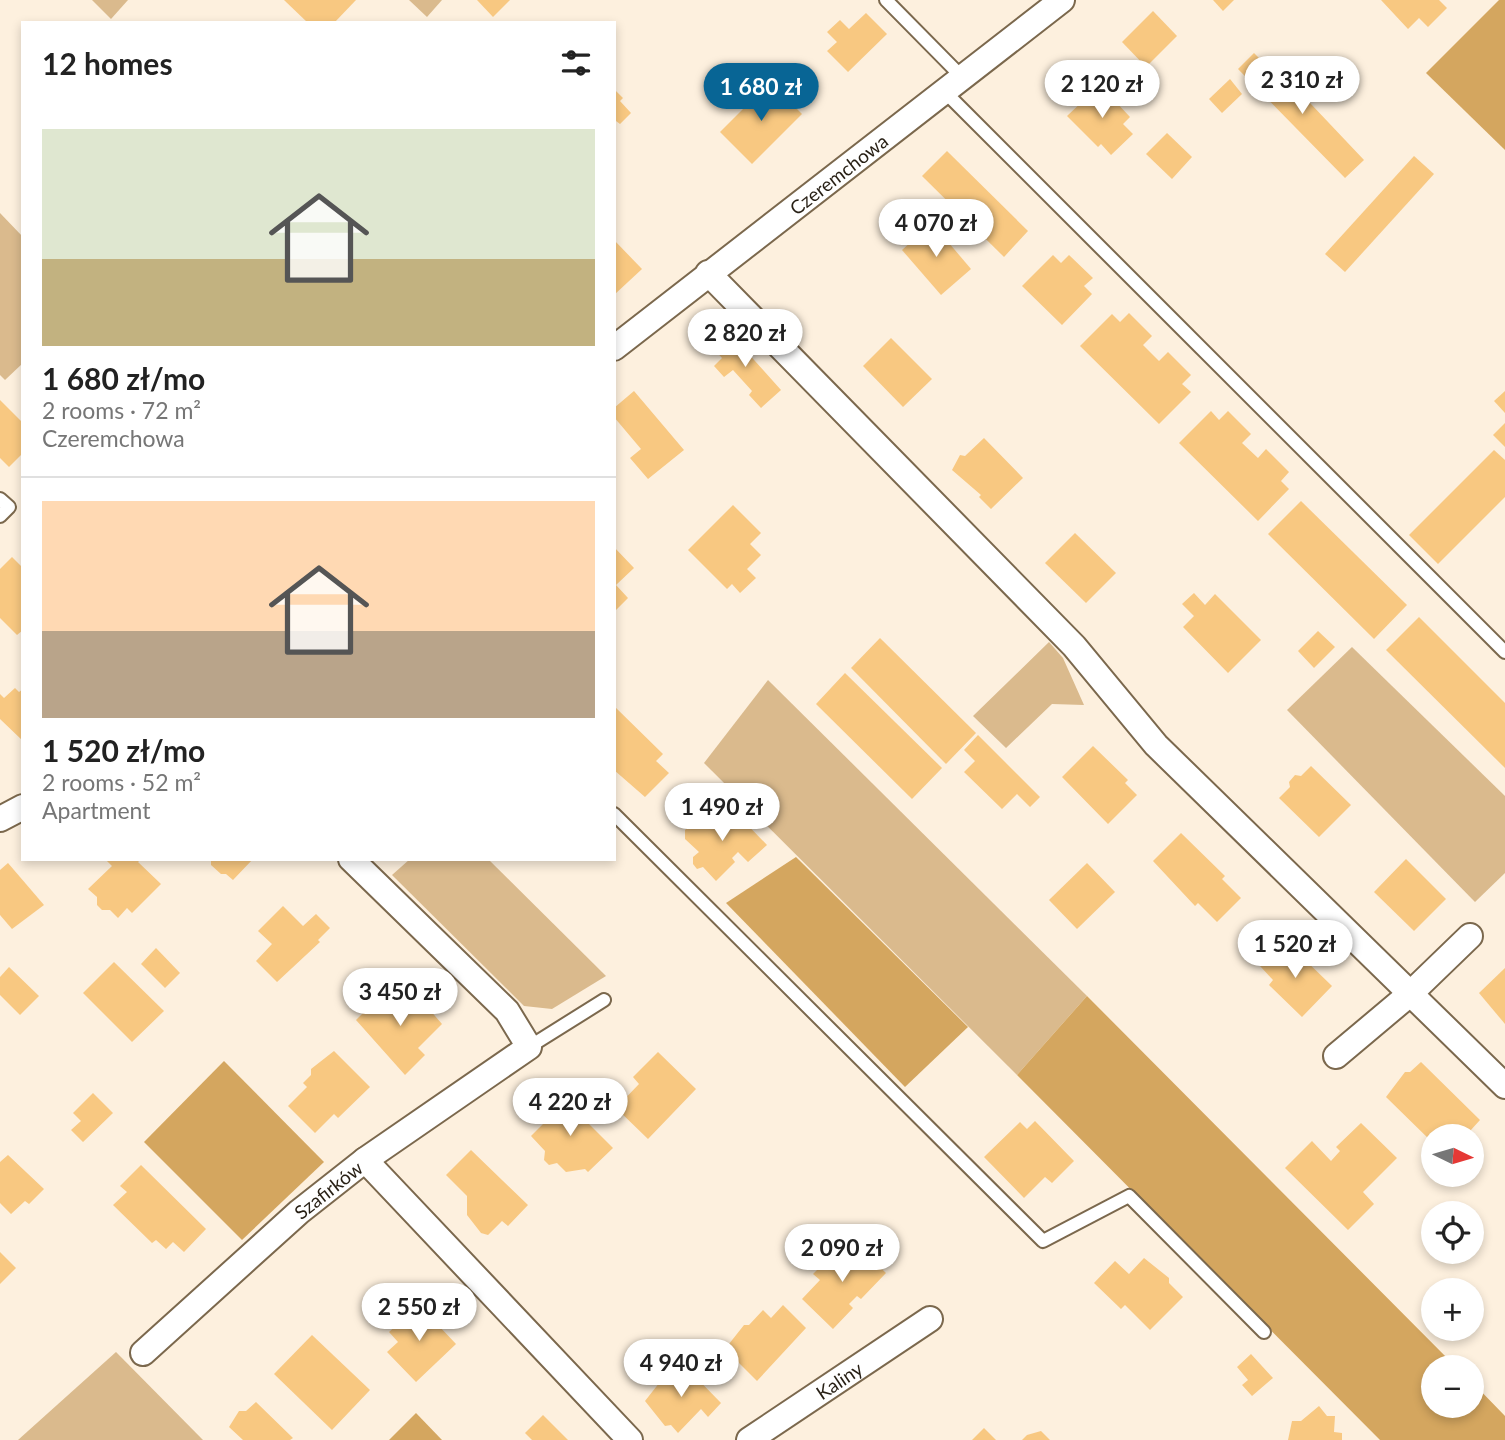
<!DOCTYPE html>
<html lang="en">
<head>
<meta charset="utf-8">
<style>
	body { margin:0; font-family:Lato,sans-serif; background:#f2f2f2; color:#222; height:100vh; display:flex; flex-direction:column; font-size:26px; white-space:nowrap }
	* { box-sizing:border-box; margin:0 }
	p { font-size:23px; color:#767676 }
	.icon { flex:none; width:38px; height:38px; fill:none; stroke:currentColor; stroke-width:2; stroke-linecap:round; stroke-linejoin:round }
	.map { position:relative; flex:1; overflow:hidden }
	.details { position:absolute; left:21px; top:21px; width:595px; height:840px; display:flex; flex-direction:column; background:#fff; border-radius:0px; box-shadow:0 4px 10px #0003 }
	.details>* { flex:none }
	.needle { width:46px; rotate:95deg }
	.tools { position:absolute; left:1421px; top:1124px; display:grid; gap:14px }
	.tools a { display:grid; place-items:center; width:63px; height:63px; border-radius:50%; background:#fff; box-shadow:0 4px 10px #0003; font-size:35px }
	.price { position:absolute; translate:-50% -60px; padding:0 16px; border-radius:24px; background:#fff; color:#222; font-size:23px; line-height:46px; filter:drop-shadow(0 2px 4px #0008) }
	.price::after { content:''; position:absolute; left:50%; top:42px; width:21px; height:16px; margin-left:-10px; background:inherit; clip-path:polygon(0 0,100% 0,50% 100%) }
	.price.current { background:#086595; color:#fff }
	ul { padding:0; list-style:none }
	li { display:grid; align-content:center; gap:14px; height:371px; padding:0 21px }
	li+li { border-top:2px solid #e0e0e0 }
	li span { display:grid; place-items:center; height:217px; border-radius:0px; color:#555 }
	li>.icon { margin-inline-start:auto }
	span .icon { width:126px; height:126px; fill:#fffc; stroke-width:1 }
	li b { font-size:30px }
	h2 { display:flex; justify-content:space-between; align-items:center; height:84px; padding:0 21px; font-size:30px }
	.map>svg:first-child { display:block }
	.green { fill:#daba8d }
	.forest { fill:#d4a65f }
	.building { fill:#f8c881 }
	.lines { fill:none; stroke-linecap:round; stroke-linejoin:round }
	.service-casing { stroke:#7b684d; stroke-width:16 }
	.minor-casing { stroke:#7b684d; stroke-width:28 }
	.service { stroke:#fff; stroke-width:12 }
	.minor { stroke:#fff; stroke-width:24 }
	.labels { text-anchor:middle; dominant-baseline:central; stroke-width:5; stroke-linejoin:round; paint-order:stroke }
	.street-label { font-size:19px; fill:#271f14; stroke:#fff }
</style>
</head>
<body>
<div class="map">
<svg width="1505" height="1440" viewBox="0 0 1505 1440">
	<rect width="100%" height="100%" fill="#fdf0de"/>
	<!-- green -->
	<g class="green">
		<polygon points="92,0 128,0 111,19"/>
		<polygon points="409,0 442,0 427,17"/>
		<polygon points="0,213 23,237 23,363 5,380 0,375"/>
		<polygon points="1049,642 1063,658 1084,705 1052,704 1006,748 973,716"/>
		<polygon points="1352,647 1505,796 1505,873 1475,902 1287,710"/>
		<polygon points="768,680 1087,996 1017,1075 704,763"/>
		<polygon points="410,859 488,859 606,976 552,1009 524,1006 392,875"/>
		<polygon points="116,1352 203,1440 18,1440"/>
	</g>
	<!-- forest -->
	<g class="forest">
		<polygon points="1499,0 1505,0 1505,150 1426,73"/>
		<polygon points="796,857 968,1027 905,1087 726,903"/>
		<polygon points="1087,996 1456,1367 1433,1367 1433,1405 1472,1405 1472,1382 1505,1416 1505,1440 1380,1440 1017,1075"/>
		<polygon points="224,1061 324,1162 242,1240 144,1142"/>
		<polygon points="416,1413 442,1440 389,1440"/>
	</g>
	<!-- building -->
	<g class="building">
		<polygon points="284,0 356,0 334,23 308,23"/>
		<polygon points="477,0 510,0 493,17"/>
		<polygon points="1213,0 1234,0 1223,11"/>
		<polygon points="1381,0 1439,0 1447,8 1428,27 1419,18 1408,29"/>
		<polygon points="1153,11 1177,36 1146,67 1122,42"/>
		<polygon points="866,13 887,34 848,72 827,51 837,42 827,32 840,20 849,29"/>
		<polygon points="1254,53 1289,88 1293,85 1364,160 1345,178 1238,69"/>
		<polygon points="1230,79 1242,94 1222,113 1209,99"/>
		<polygon points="770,82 802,114 752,164 720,132"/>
		<polygon points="1100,85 1130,117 1123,124 1133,134 1111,155 1101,144 1098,147 1067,116 1085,99 1085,93"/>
		<polygon points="614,89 623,98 620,101 631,113 620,124 616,121 614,123"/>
		<polygon points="1167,133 1192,157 1172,179 1146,154"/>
		<polygon points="947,151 1028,231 1004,257 922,176"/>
		<polygon points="1414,156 1434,174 1345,272 1325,254"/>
		<polygon points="932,223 971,269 941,295 902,250"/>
		<polygon points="614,240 642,269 614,295"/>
		<polygon points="1053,255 1061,263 1069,255 1093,278 1084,286 1092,294 1062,325 1022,286"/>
		<polygon points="1129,313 1152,336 1143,345 1159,361 1168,352 1191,375 1182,384 1191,392 1159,424 1080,346 1112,314 1120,322"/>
		<polygon points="728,331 781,390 761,408 749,395 752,391 733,370 724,377 714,366 722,358 711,346"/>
		<polygon points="891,338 932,379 903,407 863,366"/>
		<polygon points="634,391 684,450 648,479 630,458 641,449 614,417 614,408"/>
		<polygon points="1505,391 1505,413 1494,401"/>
		<polygon points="0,400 23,423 23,453 9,467 0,458"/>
		<polygon points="1211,411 1219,420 1228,411 1251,434 1242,443 1258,458 1266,449 1289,472 1281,481 1289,489 1258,521 1179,443"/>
		<polygon points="1505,423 1505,447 1493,435"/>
		<polygon points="984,438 1023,478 991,509 979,497 981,495 952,470 960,455 965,456"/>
		<polygon points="1494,450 1505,460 1505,497 1438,564 1409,535"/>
		<polygon points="1301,501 1407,605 1374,639 1268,534"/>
		<polygon points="733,505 761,533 750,544 761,555 747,569 756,578 740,593 732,584 727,589 688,550"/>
		<polygon points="1075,533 1116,573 1086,603 1045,563"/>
		<polygon points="614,547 634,568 616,585 628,598 614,612"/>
		<polygon points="12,557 23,568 23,630 17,635 0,618 0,569"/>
		<polygon points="1194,593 1205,605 1215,594 1261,640 1228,673 1183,627 1194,616 1182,604"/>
		<polygon points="1419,617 1505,703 1505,768 1386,650"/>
		<polygon points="1318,631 1335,647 1314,668 1298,651"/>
		<polygon points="880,638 976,733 946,764 851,668"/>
		<polygon points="845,673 942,768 912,799 816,704"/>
		<polygon points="15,688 19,692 23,689 23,741 0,719 0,694 4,698"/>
		<polygon points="614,706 663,754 656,761 669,773 645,797 614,770"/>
		<polygon points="978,735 1040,797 1030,807 1017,794 1002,809 964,772 975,761 964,750"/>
		<polygon points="1093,746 1128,780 1125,783 1137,795 1108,824 1062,777"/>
		<polygon points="1311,766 1351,805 1319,837 1279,798 1290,787 1289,782 1295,775 1301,776"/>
		<polygon points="719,808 731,820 737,814 767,845 748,862 738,852 732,858 735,862 716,881 703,867 697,869 693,864 693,857 699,852 685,839 685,830 692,823 700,825"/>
		<polygon points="1181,833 1225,876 1222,879 1241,898 1217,922 1198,903 1195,906 1153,861"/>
		<polygon points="105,859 141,859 138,862 161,884 132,913 127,908 118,918 110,910 102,910 97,905 97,897 88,889 112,866"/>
		<polygon points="211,859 253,859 233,880 226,874 221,874 211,865"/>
		<polygon points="1406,859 1446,899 1414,931 1374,892"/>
		<polygon points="8,863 44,905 12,929 0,915 0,870"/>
		<polygon points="1087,863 1115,892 1077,929 1049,900"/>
		<polygon points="283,906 303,926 316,914 330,928 318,940 320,942 277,982 256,961 272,944 258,931"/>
		<polygon points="1281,945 1294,959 1299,954 1332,986 1302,1017 1269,985 1273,980 1260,966 1265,961 1264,955"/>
		<polygon points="156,948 180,973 165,988 141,964"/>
		<polygon points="114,962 164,1011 132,1042 83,993"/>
		<polygon points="9,967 39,996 20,1015 0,995 0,977"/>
		<polygon points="1505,968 1505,1024 1479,993"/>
		<polygon points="390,986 409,1004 416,998 422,1001 442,1024 418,1048 425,1055 405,1075 356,1020"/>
		<polygon points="334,1051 370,1087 338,1118 334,1114 315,1133 288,1106 307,1087 303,1083 311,1075 311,1069"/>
		<polygon points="658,1052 696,1089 648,1139 616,1108 639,1084 633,1077"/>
		<polygon points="1421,1062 1480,1120 1470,1131 1470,1136 1433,1136 1433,1143 1386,1097 1405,1072 1410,1072"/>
		<polygon points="93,1093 113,1113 83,1142 71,1130 81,1121 73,1113"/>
		<polygon points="559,1094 613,1148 588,1172 585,1169 566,1172 557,1163 549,1165 544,1160 545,1151 531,1136 548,1119 541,1112"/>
		<polygon points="1035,1121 1074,1161 1052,1183 1045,1177 1024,1198 984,1157 1020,1122 1027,1129"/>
		<polygon points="1361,1123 1397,1158 1363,1192 1374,1204 1348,1230 1285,1168 1312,1141 1331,1161 1340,1151 1336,1147"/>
		<polygon points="471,1150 528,1205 508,1226 502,1221 488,1235 481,1233 467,1215 467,1196 446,1175"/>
		<polygon points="8,1155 44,1189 29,1204 25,1201 11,1214 0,1203 0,1162"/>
		<polygon points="141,1165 206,1229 184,1252 173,1242 166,1249 156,1240 152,1243 113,1205 127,1192 120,1186"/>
		<polygon points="856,1244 886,1273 861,1299 857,1296 849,1304 853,1308 833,1329 802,1299 820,1280 813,1274 839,1248 846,1254"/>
		<polygon points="0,1252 16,1268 0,1284"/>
		<polygon points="1144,1258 1169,1278 1169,1283 1183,1297 1150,1330 1125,1305 1121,1309 1094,1283 1115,1261 1129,1274"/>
		<polygon points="419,1305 456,1344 416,1382 387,1352 398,1342 389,1332"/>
		<polygon points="783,1305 806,1328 757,1381 725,1349 744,1325 749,1325 763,1310 771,1318"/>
		<polygon points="312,1335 370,1390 332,1430 274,1374"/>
		<polygon points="1251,1354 1273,1378 1252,1396 1242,1385 1248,1380 1237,1367"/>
		<polygon points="681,1362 721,1403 708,1417 701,1409 678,1433 671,1425 665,1426 645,1401 667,1373 669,1375"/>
		<polygon points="256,1402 293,1438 290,1440 243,1440 229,1427 239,1411 246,1411"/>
		<polygon points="1319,1406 1327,1416 1335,1416 1334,1432 1342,1433 1342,1440 1288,1440 1292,1421 1301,1421"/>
		<polygon points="543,1415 568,1440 532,1440 525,1433"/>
		<polygon points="984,1428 996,1440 972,1440"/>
		<polygon points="1041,1431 1050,1440 1022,1440 1027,1435"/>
	</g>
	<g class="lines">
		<defs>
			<g id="service">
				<polyline points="886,0 961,76"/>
				<polyline points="943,90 1505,652"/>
				<polyline points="0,499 9,507 0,516"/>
				<polyline points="614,814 1043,1241 1129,1196 1264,1332"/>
				<polyline points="529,1047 604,1000"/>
			</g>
			<g id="minor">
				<polyline points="708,273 1074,646 1156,745 1505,1086"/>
				<path id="s1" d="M614,348L1062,0"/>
				<polyline points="0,819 23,807"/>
				<polyline points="1336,1056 1411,993 1470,936"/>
				<polyline points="365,1160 630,1440"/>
				<path id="s2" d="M143,1353L299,1212L365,1160L529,1047L507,1011L351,859"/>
				<path id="s3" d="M749,1440L930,1319"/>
			</g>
		</defs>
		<!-- service casing -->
		<use href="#service" class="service-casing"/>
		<!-- minor casing -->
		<use href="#minor" class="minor-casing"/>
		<!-- service -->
		<use href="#service" class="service"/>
		<!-- minor -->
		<use href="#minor" class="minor"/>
	</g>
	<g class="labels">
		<!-- street labels -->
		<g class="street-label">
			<text stroke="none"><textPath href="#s1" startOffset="284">Czeremchowa</textPath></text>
			<text stroke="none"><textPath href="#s2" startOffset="247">Szafirków</textPath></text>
			<text stroke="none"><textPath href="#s3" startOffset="108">Kaliny</textPath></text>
		</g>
	</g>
</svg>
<div class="tools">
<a><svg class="needle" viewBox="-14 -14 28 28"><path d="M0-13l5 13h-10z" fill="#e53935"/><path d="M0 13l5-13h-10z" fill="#767676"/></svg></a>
<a><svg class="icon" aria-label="locate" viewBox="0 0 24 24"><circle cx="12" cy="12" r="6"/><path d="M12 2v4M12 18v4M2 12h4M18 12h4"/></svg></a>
<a>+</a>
<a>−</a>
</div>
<b class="price" style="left:1302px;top:116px">2 310 zł</b>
<b class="price" style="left:1102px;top:120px">2 120 zł</b>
<b class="price current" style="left:761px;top:123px">1 680 zł</b>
<b class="price" style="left:936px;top:259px">4 070 zł</b>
<b class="price" style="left:745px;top:369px">2 820 zł</b>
<b class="price" style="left:722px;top:843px">1 490 zł</b>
<b class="price" style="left:1295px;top:980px">1 520 zł</b>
<b class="price" style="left:400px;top:1028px">3 450 zł</b>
<b class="price" style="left:570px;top:1138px">4 220 zł</b>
<b class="price" style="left:842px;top:1284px">2 090 zł</b>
<b class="price" style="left:419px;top:1343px">2 550 zł</b>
<b class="price" style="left:681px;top:1399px">4 940 zł</b>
<section class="details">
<h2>12 homes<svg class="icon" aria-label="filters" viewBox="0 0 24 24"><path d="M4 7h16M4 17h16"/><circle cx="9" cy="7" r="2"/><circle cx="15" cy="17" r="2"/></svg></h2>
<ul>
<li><span style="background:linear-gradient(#dfe7d0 60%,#c2b280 0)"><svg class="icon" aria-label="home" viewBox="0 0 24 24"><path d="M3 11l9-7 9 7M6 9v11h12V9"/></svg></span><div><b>1 680 zł/mo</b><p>2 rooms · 72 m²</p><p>Czeremchowa</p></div></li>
<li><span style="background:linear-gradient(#ffd9b3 60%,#b9a48a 0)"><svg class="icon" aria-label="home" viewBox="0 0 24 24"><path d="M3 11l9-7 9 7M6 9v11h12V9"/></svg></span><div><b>1 520 zł/mo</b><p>2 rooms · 52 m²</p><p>Apartment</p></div></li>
</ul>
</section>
</div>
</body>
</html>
